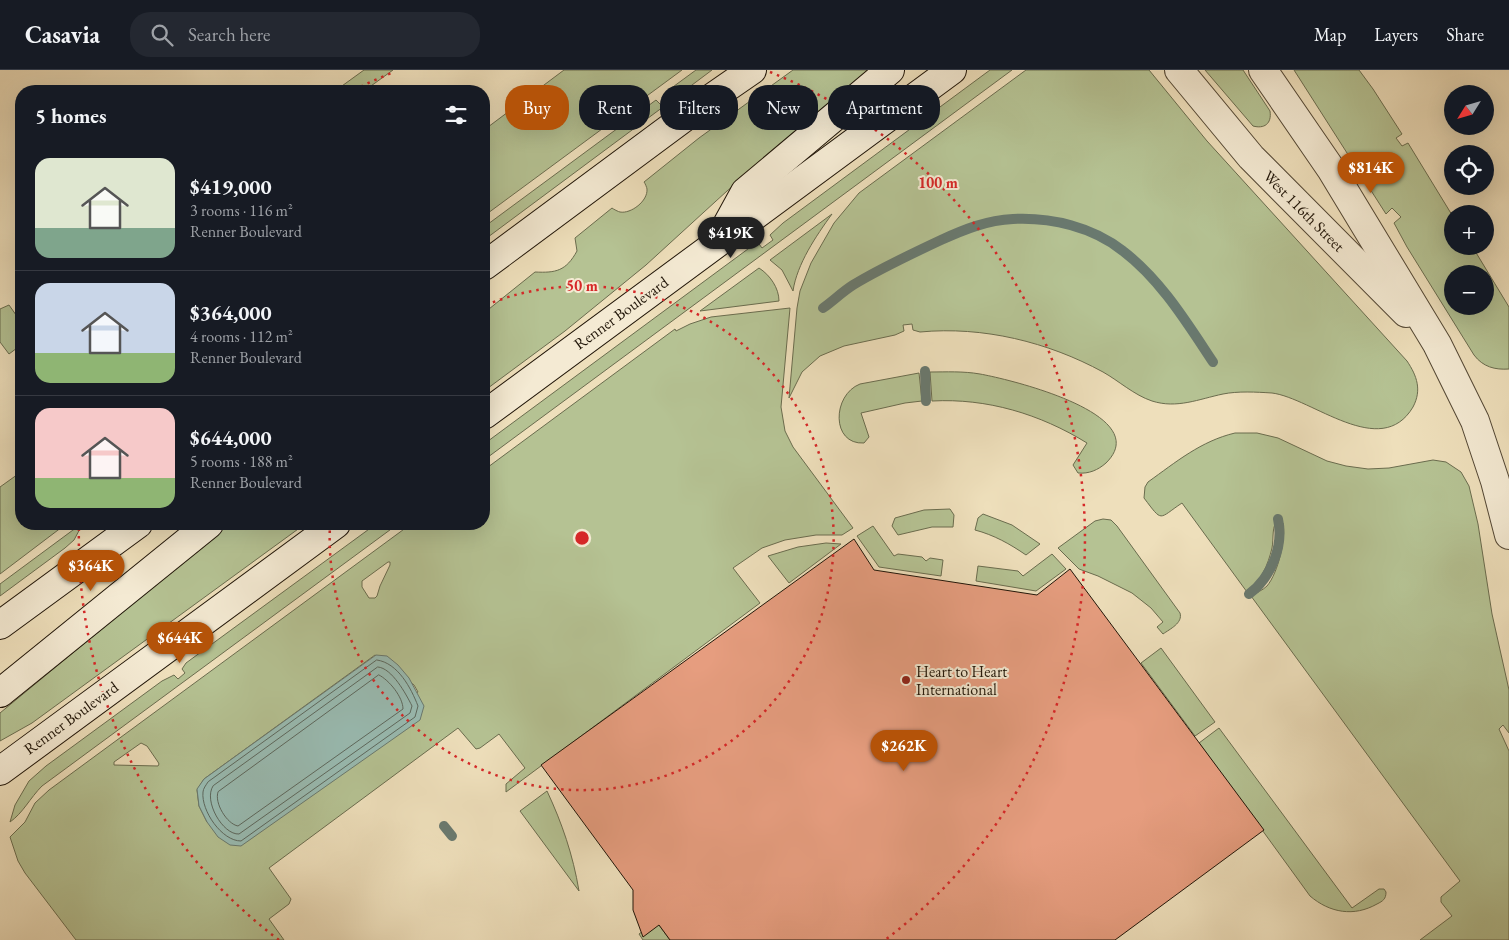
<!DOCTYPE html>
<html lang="en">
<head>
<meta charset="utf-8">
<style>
	body { margin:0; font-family:"EB Garamond",serif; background:#242831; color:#f1f3f6; height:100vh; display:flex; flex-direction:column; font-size:19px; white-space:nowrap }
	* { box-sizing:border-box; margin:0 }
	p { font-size:16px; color:#9ea1a6 }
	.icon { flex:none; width:28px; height:28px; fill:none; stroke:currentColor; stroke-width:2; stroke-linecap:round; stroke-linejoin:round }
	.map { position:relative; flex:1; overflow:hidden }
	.details { position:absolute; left:15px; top:15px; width:475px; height:445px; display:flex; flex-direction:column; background:#171b24; border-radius:20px; box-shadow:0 5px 20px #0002 }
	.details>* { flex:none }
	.banner { position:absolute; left:505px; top:15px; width:475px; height:45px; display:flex; gap:10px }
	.needle { width:32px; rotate:233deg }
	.tools { position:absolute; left:1444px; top:15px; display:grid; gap:10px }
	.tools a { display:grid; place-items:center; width:50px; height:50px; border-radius:50%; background:#171b24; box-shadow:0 5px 20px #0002; font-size:25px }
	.price { position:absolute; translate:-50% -42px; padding:0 11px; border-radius:18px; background:#b45309; color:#fff; font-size:16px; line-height:32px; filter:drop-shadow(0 1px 2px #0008) }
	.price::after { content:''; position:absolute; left:50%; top:30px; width:15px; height:11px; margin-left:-8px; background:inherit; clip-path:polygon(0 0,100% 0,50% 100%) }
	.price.current { background:#222; color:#fff }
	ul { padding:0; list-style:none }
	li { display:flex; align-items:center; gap:15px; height:125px; padding:0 20px }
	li+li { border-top:1px solid #363941 }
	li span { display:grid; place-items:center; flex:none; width:140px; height:100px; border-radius:15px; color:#555 }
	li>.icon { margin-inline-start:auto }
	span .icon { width:60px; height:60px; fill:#fffc; stroke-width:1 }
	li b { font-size:21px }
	h2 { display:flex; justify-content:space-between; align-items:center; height:60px; padding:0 20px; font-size:21px }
	.tag { padding:0 18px; border-radius:20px; background:#171b24; box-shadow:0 5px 20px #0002; font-size:18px; line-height:45px }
	.tag.current { background:#b45309; color:#fff }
	header { display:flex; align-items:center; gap:30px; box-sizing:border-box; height:70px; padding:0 25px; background:#171b24; border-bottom:1px solid #363941 }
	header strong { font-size:24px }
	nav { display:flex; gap:28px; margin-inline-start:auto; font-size:18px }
	.search { width:350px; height:45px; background:#242831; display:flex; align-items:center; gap:12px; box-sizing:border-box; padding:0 18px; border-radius:20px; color:#9ea1a6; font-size:19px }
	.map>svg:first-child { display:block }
	.green { fill:#b5c293; stroke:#6a6c4e; fill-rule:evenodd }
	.water { fill:#99bcb3; stroke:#69796f }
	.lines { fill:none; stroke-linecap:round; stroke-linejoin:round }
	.shore { stroke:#5c685e; stroke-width:1 }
	.stream { stroke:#69796f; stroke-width:10 }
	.building { fill:#e69d7f; stroke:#201508 }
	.street-casing { stroke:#544835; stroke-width:30 }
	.secondary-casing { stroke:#201508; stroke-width:30 }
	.street { stroke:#f4ead3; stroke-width:28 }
	.secondary { stroke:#f4ead3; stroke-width:28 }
	.ring { fill:none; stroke:#d62828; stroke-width:2.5; stroke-dasharray:2.5 5 }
	.poi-dot { fill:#8f2418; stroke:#f4ead3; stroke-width:2 }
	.labels { text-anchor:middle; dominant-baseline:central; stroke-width:4; stroke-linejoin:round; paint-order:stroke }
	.street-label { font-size:16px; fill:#201508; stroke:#f4ead3 }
	.poi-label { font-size:16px; fill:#201508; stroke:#f4ead3; text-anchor:start }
	.centre { fill:#d62828; stroke:#f4ead3; stroke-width:2.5 }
	.ring-label { font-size:15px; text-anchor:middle; font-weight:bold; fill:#d62828; stroke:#f4ead3; stroke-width:4; stroke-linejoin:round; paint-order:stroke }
</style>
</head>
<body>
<header>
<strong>Casavia</strong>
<div class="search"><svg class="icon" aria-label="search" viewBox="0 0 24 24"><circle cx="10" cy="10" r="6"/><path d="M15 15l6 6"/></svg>Search here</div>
<nav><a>Map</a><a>Layers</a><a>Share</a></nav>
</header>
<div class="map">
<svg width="1509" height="870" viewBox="0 0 1509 870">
	<rect width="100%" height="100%" fill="#eedfbb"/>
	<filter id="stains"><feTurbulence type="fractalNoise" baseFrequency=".004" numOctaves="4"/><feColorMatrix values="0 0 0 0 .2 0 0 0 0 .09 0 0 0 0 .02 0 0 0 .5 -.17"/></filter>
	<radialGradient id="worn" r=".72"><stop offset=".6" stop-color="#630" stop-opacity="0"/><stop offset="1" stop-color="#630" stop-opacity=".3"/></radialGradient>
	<!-- green -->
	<g class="green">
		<polygon points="364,0 393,0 364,21 335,21"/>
		<polygon points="564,0 682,0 484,146 484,60"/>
		<polygon points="696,0 712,0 672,30 666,22"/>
		<path d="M793,0H868L727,121L646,195L565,261L484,321V243L535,202C556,203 566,201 577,181L575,168L612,138C613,139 619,142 620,142C631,144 648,131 647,119C647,118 645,113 644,112L699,68Z"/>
		<polygon points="990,0 1012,0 484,390 484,374 752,176 759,174 762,178 773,170 770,165 783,153"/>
		<path d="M1026,0H1149L1207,71L1407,291C1417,306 1422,320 1413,337C1381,391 1312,328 1272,323C1256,322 1238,321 1223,324C1199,329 1177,339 1152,331C1134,325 1119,311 1103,302C1048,272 983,256 920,262L913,260L912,254L903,255L904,261L895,265L844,276L820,286L802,302L789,328L797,238L800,221L811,193L834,153L859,123Z"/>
		<path d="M1205,0H1243L1270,41C1272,54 1264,59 1253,56Z"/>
		<path d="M1294,0H1359L1373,19L1402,64L1396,68L1402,76L1408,73L1452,145V176H1472L1509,237V299C1495,300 1483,297 1474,285L1407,177L1394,153L1401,147L1392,138L1386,144ZM1452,204H1485V236H1452Z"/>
		<polygon points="656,30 663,37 484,170 484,157"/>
		<path d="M832,144C816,166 797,194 793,221L782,200L770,190Z"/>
		<path d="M759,198C770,205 779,218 779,231L700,241Z"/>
		<polygon points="9,235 21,252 21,275 9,284 0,272 0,239"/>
		<path d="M790,238L781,337L785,361L793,377L853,458L842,465H816L785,470L762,478L733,498L760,533L506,722V714L525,698L499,664L480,678L476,679L458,658L269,798L291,829L289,834L269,849L284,870H76L25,803L18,791L10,767L25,752L35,733L49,720L411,454H484V400L675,259L676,261L690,254L711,247ZM388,492H390V495L380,516L377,526L375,528H369L362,517V511ZM375,585L414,615L418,622L207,752L199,736L197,720L204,709ZM141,673L147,676L158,692L159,694L158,696L114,695V692Z"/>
		<path d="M930,302C946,302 963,301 980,304C1008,309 1156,344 1106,393C1098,400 1089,404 1078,403L1073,395L1087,373C1040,344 987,328 932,331Z"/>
		<path d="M919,303L922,331L905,333L861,343L869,367L864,373C831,375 832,325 860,314Z"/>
		<path d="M1235,363H1257L1278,368L1327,391L1346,396L1368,399L1389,398L1433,390L1446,392L1461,402L1469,416L1478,454L1492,544L1509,620V663L1503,655L1499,659L1509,681V870H1420L1452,846L1441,832V827L1460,811L1251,526C1256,523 1263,520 1267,516C1278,503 1286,469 1283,453L1279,449C1271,455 1274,468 1272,478C1268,495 1261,511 1247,522L1182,433C1158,449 1163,453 1144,428L1145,417L1148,412C1176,392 1201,371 1235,363Z"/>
		<polygon points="21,402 21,454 66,454 0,504 0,417"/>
		<polygon points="950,439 954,445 953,457 932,457 898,465 892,456 895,448 924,440"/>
		<path d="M983,444L1012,455L1040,474L1026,485C1010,474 994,465 975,460L978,448Z"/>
		<path d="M1103,449L1111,450L1117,456L1180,543C1183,553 1170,559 1163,564L1157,557L1163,552L1151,538L1132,523L1098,506L1079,499L1058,478L1095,451Z"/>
		<polygon points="229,454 305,454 32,653 0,671 0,643"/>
		<path d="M376,454H398L42,716C30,728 23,743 10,752L15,735L29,711L46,696L162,611L174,605L178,609L185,603L182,599L186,593Z"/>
		<polygon points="82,455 74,470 65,478 0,526 0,514 73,460"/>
		<polygon points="873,456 894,486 898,484 922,487 926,491 930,488 943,490 941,506 879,497 857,466"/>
		<polygon points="826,473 841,474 789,513 768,486 798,477"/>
		<polygon points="1052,484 1066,499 1036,521 976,511 978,496 1018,501 1023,506"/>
		<polygon points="1161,578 1215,652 1195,666 1141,593"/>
		<path d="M1219,658L1352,838L1379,819H1384L1386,822C1386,829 1383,831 1377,834C1354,847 1330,843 1310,826L1199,673Z"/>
		<path d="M547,721C562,753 573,785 579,821L520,741Z"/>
		<polygon points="656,851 670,870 643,870 639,864"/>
	</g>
	<!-- water -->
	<polygon class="water" points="376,585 387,586 398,595 409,608 424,636 420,650 241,776 230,775 218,767 207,752 199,736 197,719 204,709"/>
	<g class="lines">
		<!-- shore -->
		<g class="shore">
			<path d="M377,590C398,593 411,618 418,636L415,647L241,771C222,771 201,741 203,722C203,719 206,715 208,712Z"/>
			<path d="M378,597C392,598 406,624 412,636L410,643L239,764C223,765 203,731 213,716Z"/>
			<path d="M379,605C389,610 403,627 403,639L238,756C227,754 214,733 218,722Z"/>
		</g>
		<!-- stream -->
		<g class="stream">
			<path d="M823,238C833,231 842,222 853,215C881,198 911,184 941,170C963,160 987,150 1013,149C1051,147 1093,157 1123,181C1161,210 1187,253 1213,292"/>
			<polyline points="925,301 926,331"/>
			<path d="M1249,524C1271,508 1284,476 1278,449"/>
			<polyline points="444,756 452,766"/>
		</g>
	</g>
	<!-- building -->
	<polygon class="building" points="854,469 874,500 1037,525 1070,499 1264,760 1115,870 670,870 659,855 643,867 633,840 633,820 541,695"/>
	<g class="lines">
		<defs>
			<g id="street">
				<polyline points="1179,0 1251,87 1406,243"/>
				<polyline points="1263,0 1331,99 1437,274 1475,351 1495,411 1509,465"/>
			</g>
			<g id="secondary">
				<polyline points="722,164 745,122 890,0"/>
				<polyline points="484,196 697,38 752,0"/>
				<polyline points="484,345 952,0"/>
				<polyline points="0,555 138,454"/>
				<polyline points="0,623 209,454"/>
				<polyline points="0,701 336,454"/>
			</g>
		</defs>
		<!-- street casing -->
		<use href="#street" class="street-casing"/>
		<!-- secondary casing -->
		<use href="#secondary" class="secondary-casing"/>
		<!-- street -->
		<use href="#street" class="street"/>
		<!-- secondary -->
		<use href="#secondary" class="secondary"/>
	</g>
	<!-- distance rings -->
	<g class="ring">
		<path d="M486 235A252 252 0 1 1 330 455"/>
		<path d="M279 870A503 503 0 0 1 79 455M354 20A503 503 0 0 1 394 2M770 2A503 503 0 0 1 885 870"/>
	</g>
	<!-- markers -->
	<circle class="poi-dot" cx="906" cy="610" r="5"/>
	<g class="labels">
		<!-- street labels -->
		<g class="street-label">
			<text transform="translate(1304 141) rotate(45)">West 116th Street</text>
			<text transform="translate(621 243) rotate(-36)">Renner Boulevard</text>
			<text transform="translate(71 648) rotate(-36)">Renner Boulevard</text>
		</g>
		<!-- poi labels -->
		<g class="poi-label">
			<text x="916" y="601">Heart to Heart<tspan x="916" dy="18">International</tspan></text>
		</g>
	</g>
	<circle cx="582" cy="468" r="8" class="centre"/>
	<g class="ring-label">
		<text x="938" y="118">100 m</text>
		<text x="582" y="221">50 m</text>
	</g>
	<rect width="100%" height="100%" filter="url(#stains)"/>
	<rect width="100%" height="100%" fill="url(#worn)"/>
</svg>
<div class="tools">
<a><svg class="needle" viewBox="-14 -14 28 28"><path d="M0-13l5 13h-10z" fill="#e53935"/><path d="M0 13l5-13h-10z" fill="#9ea1a6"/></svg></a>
<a><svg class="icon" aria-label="locate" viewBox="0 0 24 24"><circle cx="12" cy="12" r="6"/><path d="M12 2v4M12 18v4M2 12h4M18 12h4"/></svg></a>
<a>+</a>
<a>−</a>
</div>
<b class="price" style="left:1371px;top:124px">$814K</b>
<b class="price current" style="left:731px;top:189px">$419K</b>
<b class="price" style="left:91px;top:522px">$364K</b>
<b class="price" style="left:180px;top:594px">$644K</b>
<b class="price" style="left:904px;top:702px">$262K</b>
<div class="banner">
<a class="tag current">Buy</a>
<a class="tag">Rent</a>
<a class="tag">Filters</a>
<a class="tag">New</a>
<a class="tag">Apartment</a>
</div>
<section class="details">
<h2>5 homes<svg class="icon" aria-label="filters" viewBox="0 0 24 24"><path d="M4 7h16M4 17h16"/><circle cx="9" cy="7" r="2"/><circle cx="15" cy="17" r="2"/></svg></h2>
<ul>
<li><span style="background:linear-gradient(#dfe7d0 70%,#7fa58c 0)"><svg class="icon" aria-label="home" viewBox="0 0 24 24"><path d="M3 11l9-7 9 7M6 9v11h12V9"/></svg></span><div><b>$419,000</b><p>3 rooms · 116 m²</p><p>Renner Boulevard</p></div></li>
<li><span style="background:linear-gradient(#c9d6e8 70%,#8fb573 0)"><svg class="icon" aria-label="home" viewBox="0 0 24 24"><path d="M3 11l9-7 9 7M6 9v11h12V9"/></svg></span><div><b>$364,000</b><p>4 rooms · 112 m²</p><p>Renner Boulevard</p></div></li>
<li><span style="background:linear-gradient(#f6c9c9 70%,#8fb573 0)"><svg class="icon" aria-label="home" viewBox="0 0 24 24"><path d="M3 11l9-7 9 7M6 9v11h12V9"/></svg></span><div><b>$644,000</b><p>5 rooms · 188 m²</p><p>Renner Boulevard</p></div></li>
</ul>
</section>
</div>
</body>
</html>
